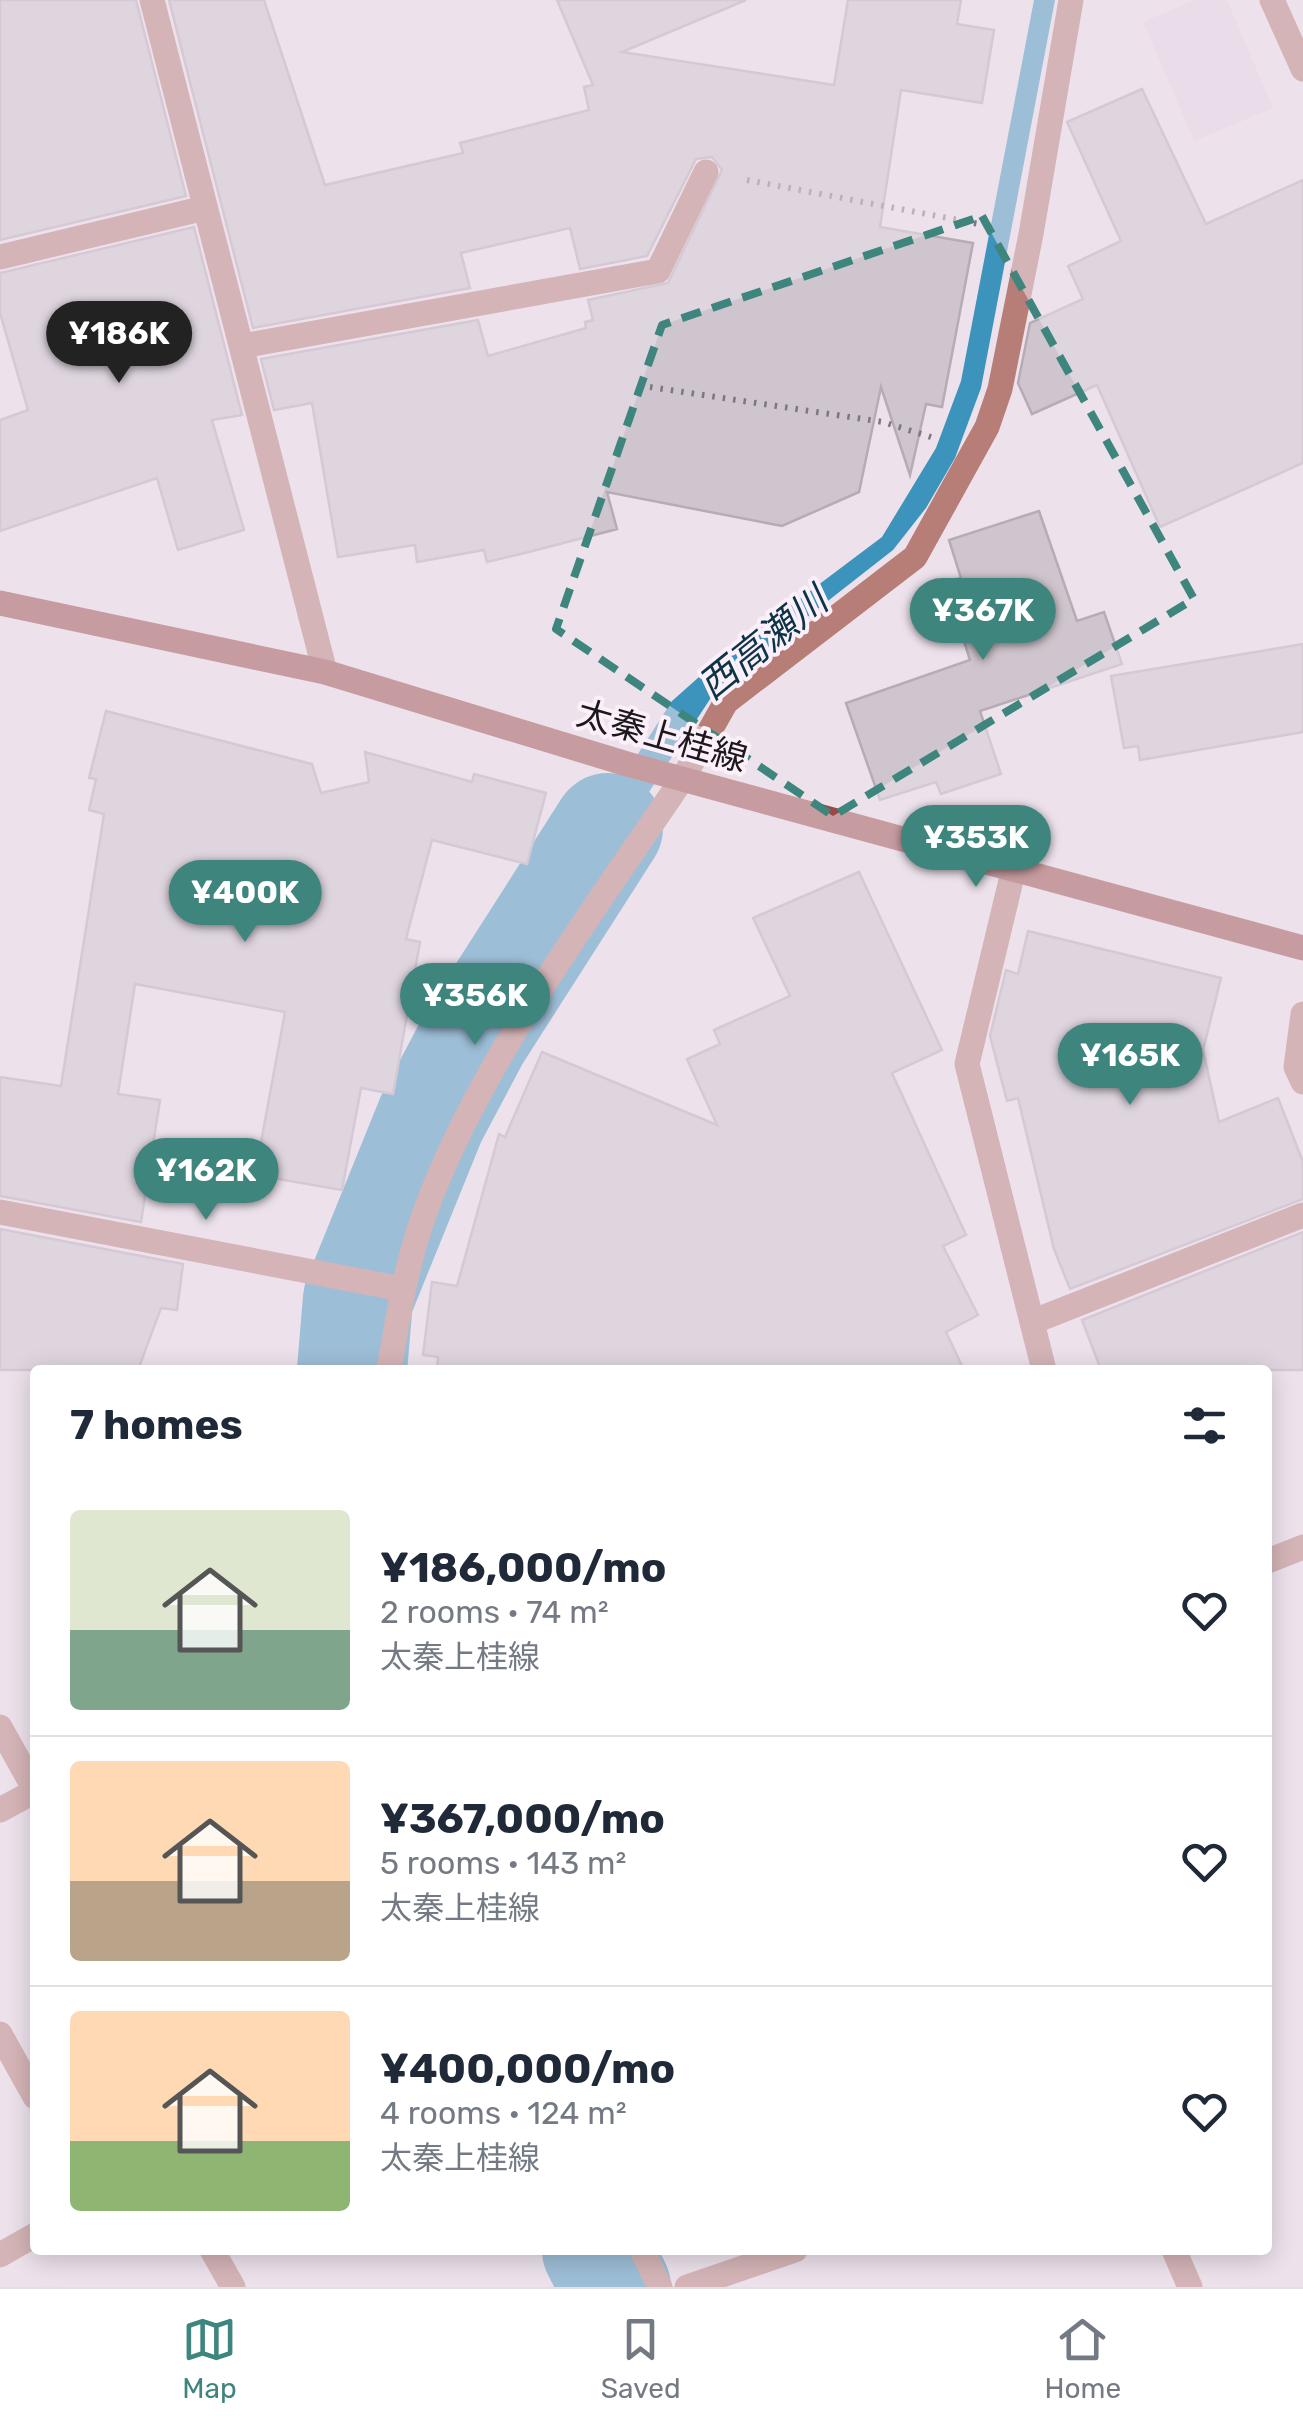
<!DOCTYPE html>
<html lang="en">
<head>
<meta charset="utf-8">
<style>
	body { margin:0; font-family:Rubik,"Noto Sans JP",sans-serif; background:#f2f2f3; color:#1f2937; height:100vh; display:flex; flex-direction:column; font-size:38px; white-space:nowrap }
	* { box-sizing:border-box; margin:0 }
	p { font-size:32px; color:#747a83 }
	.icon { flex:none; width:55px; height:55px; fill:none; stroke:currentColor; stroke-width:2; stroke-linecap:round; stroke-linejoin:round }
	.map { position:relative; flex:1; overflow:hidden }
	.side { position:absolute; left:30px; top:1365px; width:1242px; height:890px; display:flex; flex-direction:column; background:#fff; border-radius:10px; box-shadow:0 5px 25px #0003 }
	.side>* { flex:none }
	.price { position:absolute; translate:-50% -85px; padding:0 22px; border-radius:35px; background:#3e857e; color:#fff; font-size:32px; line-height:65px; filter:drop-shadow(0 2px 5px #0008) }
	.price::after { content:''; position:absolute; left:50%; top:60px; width:30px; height:22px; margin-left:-15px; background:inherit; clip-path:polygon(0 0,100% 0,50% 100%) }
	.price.active { background:#222; color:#fff }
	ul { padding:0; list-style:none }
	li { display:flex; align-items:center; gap:30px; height:250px; padding:0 40px }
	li+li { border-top:2px solid #e0e1e3 }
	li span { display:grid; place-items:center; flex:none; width:280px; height:200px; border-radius:10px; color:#555 }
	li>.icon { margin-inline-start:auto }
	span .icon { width:120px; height:120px; fill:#fffc; stroke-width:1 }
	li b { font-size:42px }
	h2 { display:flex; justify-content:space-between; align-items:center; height:120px; padding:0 40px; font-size:42px }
	.tabs { display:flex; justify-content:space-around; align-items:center; height:140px; border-top:2px solid #e0e1e3; background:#fff; font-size:28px; color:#747a83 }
	.tabs a { display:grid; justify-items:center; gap:5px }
	.tabs .active { color:#3e857e }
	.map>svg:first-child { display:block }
	.built { fill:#e6d5e4 }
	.water { fill:#3c93bc }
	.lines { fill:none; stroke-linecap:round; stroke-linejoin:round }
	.river { stroke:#3c93bc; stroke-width:110 }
	.building { fill:#cfc5ce; stroke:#b6acb5; stroke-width:2.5 }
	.path { stroke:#7f777e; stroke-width:6; stroke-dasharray:2.5 8; stroke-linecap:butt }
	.service { stroke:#b77d77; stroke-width:25 }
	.minor { stroke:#b77d77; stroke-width:25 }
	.tertiary { stroke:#b77d77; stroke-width:25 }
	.secondary { stroke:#9a4843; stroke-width:25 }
	.marked { fill:none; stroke:#3e857e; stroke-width:8; stroke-dasharray:20 12; stroke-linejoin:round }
	.labels { text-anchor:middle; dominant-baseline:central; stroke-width:8; stroke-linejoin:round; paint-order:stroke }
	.street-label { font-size:35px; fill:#1c181c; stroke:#fbf0f9 }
	.water-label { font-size:38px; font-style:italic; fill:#0d3446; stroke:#fbf0f9 }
</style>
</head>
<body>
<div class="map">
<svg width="1303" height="2287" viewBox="0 0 1303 2287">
	<rect width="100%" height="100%" fill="#ede2ec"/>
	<!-- built -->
	<polygon class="built" points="1195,0 1227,0 1273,108 1194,141 1143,22"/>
	<!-- water -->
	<polygon class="water" points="1034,0 1055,0 981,388 955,458 926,508 893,550 718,687 538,961 515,945 672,701 717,661 882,537 936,448 961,381"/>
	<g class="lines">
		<!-- river -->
		<g class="river">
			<polyline points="352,1370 358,1299 431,1119 475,1036 608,828"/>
			<polyline points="597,2250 616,2287"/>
		</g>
	</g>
	<!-- building -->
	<g class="building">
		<polygon points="0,0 136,0 186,196 0,240"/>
		<polygon points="169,0 264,0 325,185 463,153 460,143 589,110 584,87 593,85 557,0 746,0 622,52 834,85 848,0 961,0 957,24 994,30 982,103 901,90 880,227 973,243 942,407 926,404 910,475 881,387 859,492 782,526 607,492 617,529 525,553 487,562 484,550 417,562 415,545 338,557 312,403 274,410 261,359 478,320 488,356 586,328 585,322 593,320 588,300 668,283 722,170 712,157 696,159 647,256 580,269 570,228 461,253 470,288 253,328"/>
		<polygon points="1142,89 1206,224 1303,180 1303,463 1160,527 1097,385 1032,414 1018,383 1030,323 1083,299 1068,266 1121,241 1067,122"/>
		<polygon points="194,227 242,415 212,420 244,530 178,550 157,478 0,531 0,420 28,410 0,313 0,273"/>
		<polygon points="1039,511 1077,621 1104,612 1122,664 980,711 1001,774 941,794 936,782 880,800 846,703 970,660 945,582 961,578 949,540"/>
		<polygon points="1303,644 1303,732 1140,760 1138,746 1124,748 1111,676"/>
		<polygon points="106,711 312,764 321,793 369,782 365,752 472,782 474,774 546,793 527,864 432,840 406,939 420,942 393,1094 361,1088 342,1190 255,1175 285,1012 135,984 118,1094 160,1100 141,1222 0,1196 0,1077 61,1086 104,814 89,810 96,779 89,778"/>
		<polygon points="859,872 942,1050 892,1073 966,1235 943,1246 978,1315 946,1332 964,1370 437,1370 438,1357 423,1355 432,1282 457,1286 499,1134 505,1137 542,1052 717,1125 687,1059 720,1044 714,1030 790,996 753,918"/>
		<polygon points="1028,931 1221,978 1203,1050 1219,1122 1278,1098 1303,1162 1303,1199 1070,1289 1054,1249 1018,1098 1007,1101 990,1036 1006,970 1018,974"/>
		<polygon points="0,1229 183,1264 177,1310 161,1308 138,1370 0,1370"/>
		<polygon points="1303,1232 1303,1370 1101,1370 1082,1320"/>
	</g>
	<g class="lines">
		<!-- path -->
		<g class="path">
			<polyline points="747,180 990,226"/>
			<polyline points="650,387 883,422 931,437"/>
		</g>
		<!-- service -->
		<g class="service">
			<polyline points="0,257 205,208"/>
			<polyline points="242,346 658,271 706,172"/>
			<polyline points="683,778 726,702 915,557 987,427 1000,389 1031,234 1071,0"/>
			<polyline points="1013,872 967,1064 1044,1370"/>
			<polyline points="1032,1322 1303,1215"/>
			<polyline points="1268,1561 1303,1547"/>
			<polyline points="0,1727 35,1790"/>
			<polyline points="0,1810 35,1791"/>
			<polyline points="0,2034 35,2097"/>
			<polyline points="212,2250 233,2287"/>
		</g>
		<!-- minor -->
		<g class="minor">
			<polyline points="152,0 325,672"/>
			<polyline points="1303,1014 1296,1067 1303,1082"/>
			<polyline points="0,1212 402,1289"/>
			<path d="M389,1370C398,1317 406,1266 424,1215C477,1066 594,910 683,778"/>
			<polyline points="642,2250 660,2287"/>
			<polyline points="1174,2250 1190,2287"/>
			<polyline points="0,2255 35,2235"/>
			<polyline points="687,2287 795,2250"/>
		</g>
		<!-- tertiary -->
		<polyline class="tertiary" points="1272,0 1303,69"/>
		<!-- secondary -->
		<polyline class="secondary" points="0,603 325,672 627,764 1303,948"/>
	</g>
	<!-- marked area -->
	<path d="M0 0H1303V2287H0ZM982,216L1194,599L833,816L556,629L662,325Z" fill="#ede2ec" fill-opacity=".55" fill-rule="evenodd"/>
	<path class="marked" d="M982,216L1194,599L833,816L556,629L662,325Z"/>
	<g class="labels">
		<!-- street labels -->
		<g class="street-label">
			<text transform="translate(662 736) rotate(16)">太秦上桂線</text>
		</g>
		<!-- water labels -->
		<g class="water-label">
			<text transform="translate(763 643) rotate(-39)">西高瀬川</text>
		</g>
	</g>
</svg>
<b class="price active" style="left:119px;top:386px">¥186K</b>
<b class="price" style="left:983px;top:663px">¥367K</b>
<b class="price" style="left:976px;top:890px">¥353K</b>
<b class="price" style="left:245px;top:945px">¥400K</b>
<b class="price" style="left:475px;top:1048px">¥356K</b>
<b class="price" style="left:1130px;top:1108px">¥165K</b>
<b class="price" style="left:206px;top:1223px">¥162K</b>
<section class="side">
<h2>7 homes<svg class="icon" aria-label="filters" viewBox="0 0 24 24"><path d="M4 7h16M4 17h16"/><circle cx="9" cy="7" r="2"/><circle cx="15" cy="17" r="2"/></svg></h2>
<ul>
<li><span style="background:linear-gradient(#dfe7d0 60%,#7fa58c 0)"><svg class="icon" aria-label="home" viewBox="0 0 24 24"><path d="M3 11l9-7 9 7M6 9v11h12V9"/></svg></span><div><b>¥186,000/mo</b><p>2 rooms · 74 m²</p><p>太秦上桂線</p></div><svg class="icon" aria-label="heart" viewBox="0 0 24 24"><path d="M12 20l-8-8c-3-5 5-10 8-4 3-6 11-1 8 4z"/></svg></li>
<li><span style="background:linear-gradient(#ffd9b3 60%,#b9a48a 0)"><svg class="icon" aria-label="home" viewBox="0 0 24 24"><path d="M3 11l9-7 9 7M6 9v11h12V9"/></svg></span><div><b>¥367,000/mo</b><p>5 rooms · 143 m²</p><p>太秦上桂線</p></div><svg class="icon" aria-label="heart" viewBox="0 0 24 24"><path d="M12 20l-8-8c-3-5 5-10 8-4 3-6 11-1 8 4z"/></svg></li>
<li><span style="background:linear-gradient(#ffd9b3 65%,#8fb573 0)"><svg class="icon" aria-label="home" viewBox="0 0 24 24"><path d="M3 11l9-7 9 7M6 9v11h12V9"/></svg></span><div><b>¥400,000/mo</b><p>4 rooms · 124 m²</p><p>太秦上桂線</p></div><svg class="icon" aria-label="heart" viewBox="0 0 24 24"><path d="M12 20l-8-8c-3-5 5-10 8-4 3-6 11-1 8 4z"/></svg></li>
</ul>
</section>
</div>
<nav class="tabs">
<a class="active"><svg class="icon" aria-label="map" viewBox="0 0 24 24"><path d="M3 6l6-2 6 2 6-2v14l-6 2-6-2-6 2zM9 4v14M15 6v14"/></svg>Map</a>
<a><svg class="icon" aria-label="saved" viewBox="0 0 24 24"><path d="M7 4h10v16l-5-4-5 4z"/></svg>Saved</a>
<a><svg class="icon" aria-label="home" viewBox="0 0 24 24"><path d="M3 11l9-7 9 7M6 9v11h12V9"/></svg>Home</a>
</nav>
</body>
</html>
